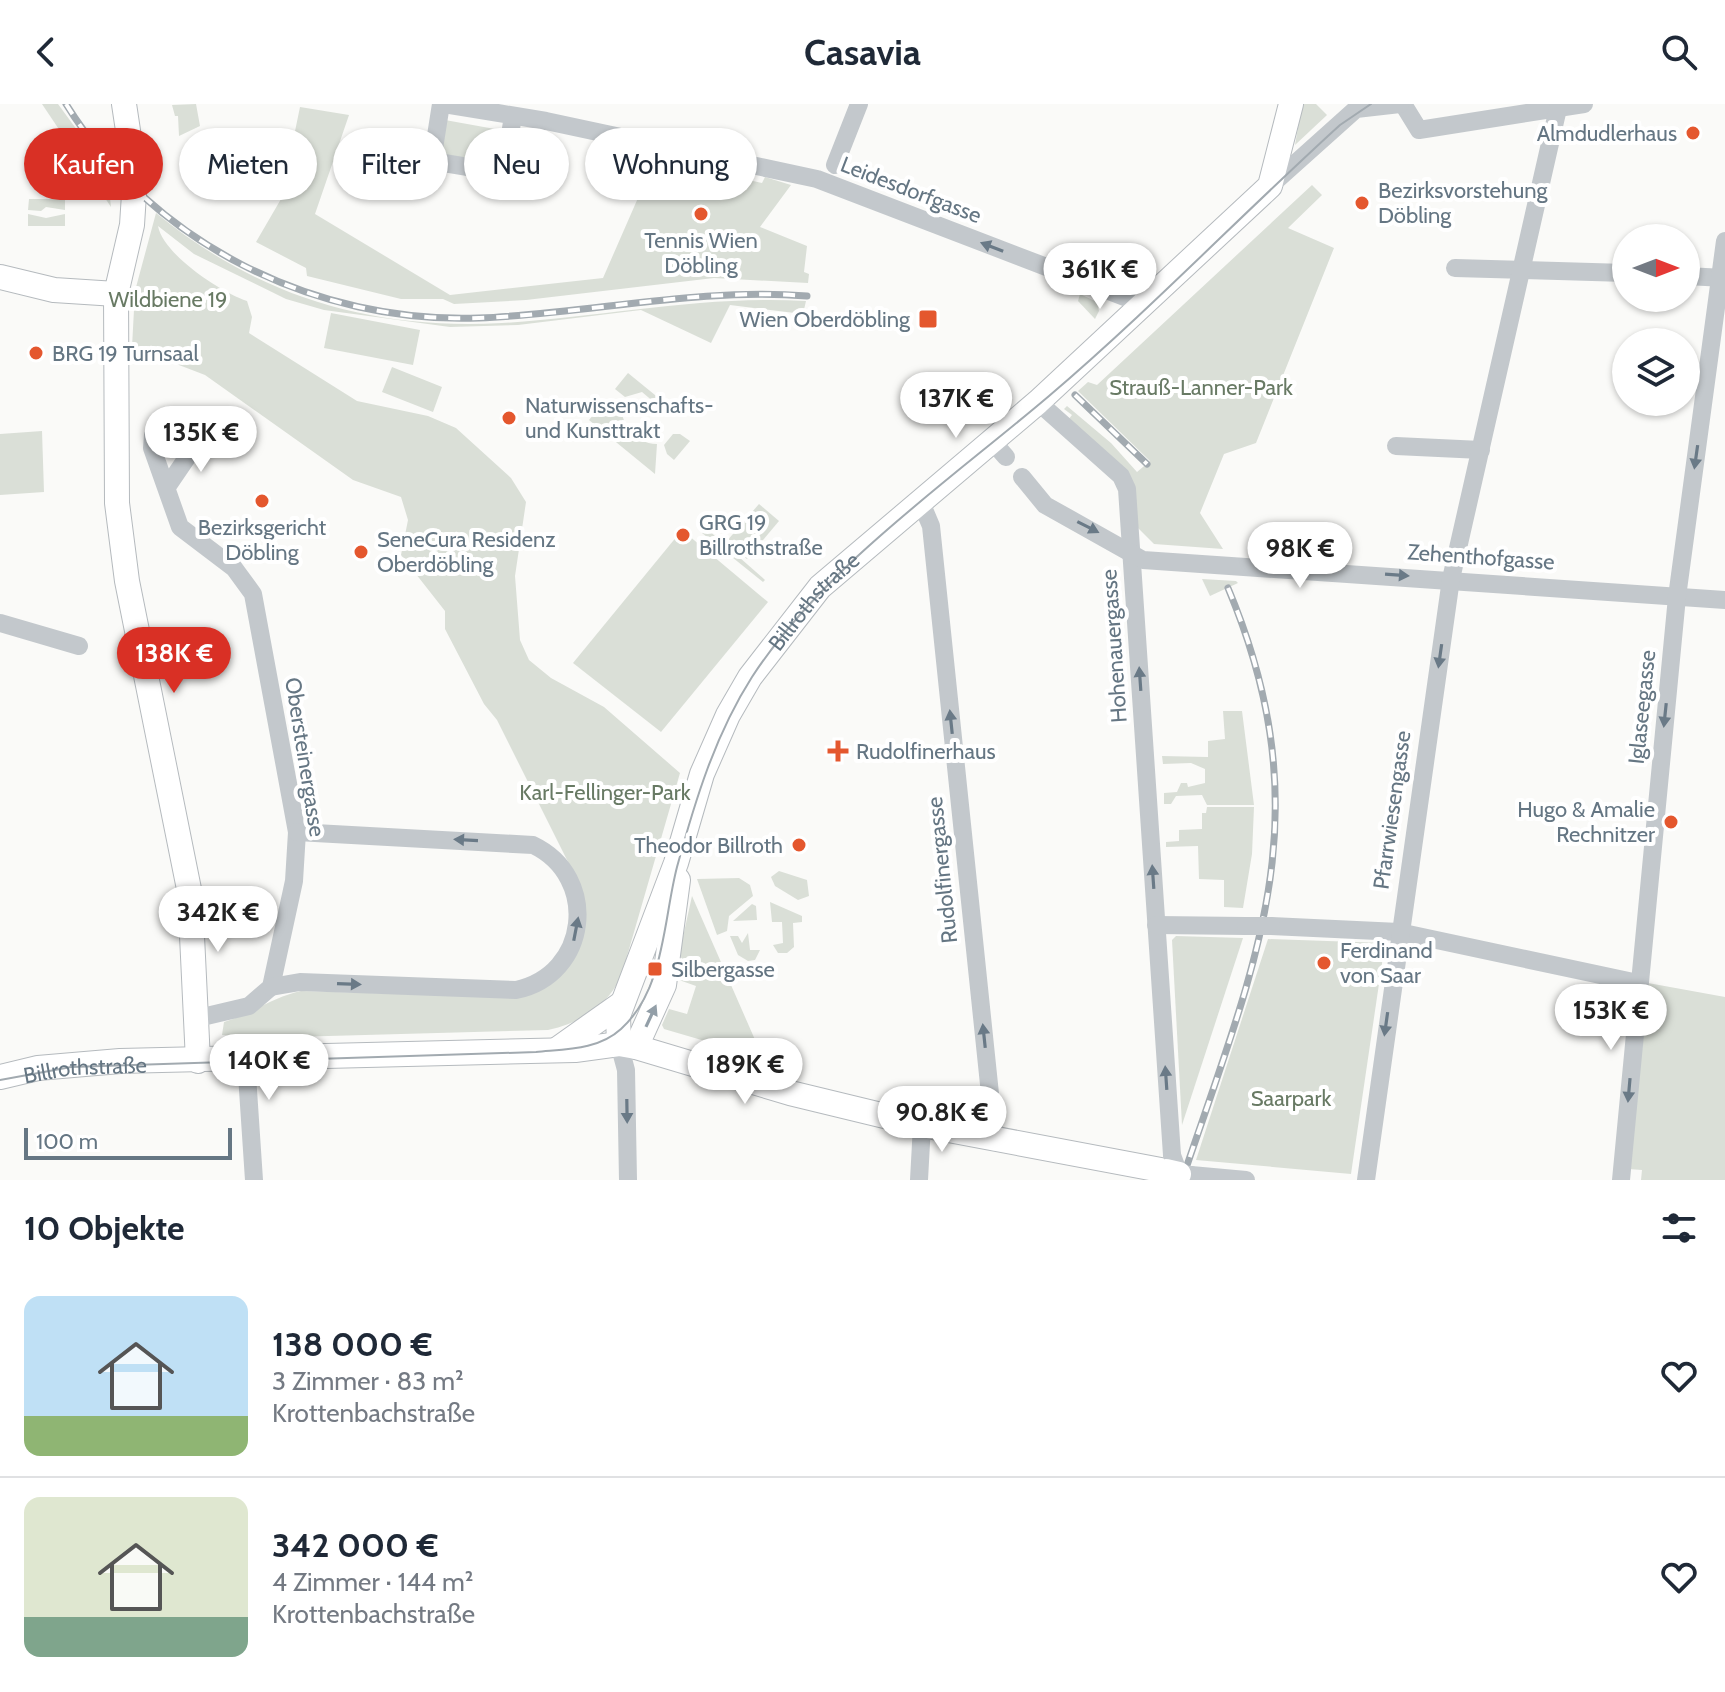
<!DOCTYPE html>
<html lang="de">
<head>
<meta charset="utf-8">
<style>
	body { margin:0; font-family:Cabin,sans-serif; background:#f2f2f3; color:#1f2937; height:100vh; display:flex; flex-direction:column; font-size:30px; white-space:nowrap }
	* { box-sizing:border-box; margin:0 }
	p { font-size:26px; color:#747a83 }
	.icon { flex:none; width:44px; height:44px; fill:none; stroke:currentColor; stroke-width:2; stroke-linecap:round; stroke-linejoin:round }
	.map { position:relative; height:1076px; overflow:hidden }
	.drawer { display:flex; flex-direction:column; background:#fff; flex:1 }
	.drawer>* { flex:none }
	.top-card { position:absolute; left:24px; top:24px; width:800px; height:72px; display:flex; gap:16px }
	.needle { width:52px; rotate:90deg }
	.buttons { position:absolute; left:1612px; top:120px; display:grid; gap:16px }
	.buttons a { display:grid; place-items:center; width:88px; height:88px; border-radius:50%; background:#fff; box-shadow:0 2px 6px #0004; font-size:40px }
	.scale { position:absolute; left:24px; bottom:20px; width:208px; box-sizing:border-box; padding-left:8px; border:4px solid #657683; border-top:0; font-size:22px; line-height:28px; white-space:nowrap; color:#657683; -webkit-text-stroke:6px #fff; paint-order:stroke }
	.price { position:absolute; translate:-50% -68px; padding:0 18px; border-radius:28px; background:#fff; color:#222; font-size:26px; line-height:52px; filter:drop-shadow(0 2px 4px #0008) }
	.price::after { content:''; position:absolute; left:50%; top:48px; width:24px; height:18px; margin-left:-12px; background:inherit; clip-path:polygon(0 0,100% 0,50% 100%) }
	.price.on { background:#d93025; color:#fff }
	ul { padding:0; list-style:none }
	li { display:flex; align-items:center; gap:24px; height:200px; padding:0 24px }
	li+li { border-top:2px solid #e0e1e3 }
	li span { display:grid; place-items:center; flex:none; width:224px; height:160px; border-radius:16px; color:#555 }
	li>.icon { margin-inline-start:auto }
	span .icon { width:96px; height:96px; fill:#fffc; stroke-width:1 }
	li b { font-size:34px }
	h2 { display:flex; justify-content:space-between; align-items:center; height:96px; padding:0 24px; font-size:34px }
	.chip { padding:0 28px; border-radius:36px; background:#fff; box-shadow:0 2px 6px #0004; font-size:28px; line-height:72px }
	.chip.on { background:#d93025; color:#fff }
	header { display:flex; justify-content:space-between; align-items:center; height:104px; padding:0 24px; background:#fff; font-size:36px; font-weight:700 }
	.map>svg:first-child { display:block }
	.green { fill:#dadfd7 }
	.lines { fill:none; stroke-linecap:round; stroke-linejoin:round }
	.major-casing { stroke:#b5babe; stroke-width:26 }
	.minor { stroke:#c3c8cc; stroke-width:18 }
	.major { stroke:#fff; stroke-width:24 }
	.tram { stroke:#a2aab0; stroke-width:2 }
	.rail-casing { stroke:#a2aab0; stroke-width:7 }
	.rail { stroke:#fff; stroke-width:4; stroke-dasharray:12; stroke-linecap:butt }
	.major-bridge-casing { stroke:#b5babe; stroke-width:26; stroke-linecap:butt }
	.minor-bridge { stroke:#c3c8cc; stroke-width:18 }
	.major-bridge { stroke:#fff; stroke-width:24 }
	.oneway { fill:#6a7a87 }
	.oneway2 { fill:#939fa8 }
	.poi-dot { fill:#e4572e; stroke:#fff; stroke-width:3 }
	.labels { text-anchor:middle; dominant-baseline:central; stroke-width:8; stroke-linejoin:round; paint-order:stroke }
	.poi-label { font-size:22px; fill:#657683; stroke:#fff; text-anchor:start }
	.street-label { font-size:22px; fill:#657683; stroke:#fff }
	.park-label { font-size:22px; fill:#687a64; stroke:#fff }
</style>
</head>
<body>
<header><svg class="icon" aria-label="back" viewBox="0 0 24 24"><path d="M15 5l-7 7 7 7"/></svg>Casavia<svg class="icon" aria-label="search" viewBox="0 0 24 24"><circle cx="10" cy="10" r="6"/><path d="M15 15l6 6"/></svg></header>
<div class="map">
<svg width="1725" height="1076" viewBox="0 0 1725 1076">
	<rect width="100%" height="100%" fill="#fafaf8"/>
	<!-- green -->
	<g class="green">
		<polygon points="42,0 58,0 107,67 111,103"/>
		<polygon points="196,0 200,22 179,32 178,12 175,12 172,1"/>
		<polygon points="1302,0 1316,0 1327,11 1295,41"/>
		<polygon points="300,3 349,11 315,110 450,191 603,174 655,55 762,79 765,73 791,81 760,123 807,142 804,168 809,170 808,179 714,174 526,196 454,200 443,195 401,195 307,172 306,164 256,138 281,95"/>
		<polygon points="445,16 506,27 500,61 439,52"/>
		<polygon points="1312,81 1322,91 1288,124 1334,144 1256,339 1224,350 1200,409 1223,445 1154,440 1135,421 1132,376 1068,316 1072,311 1064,305 1067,302 1111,339 1137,368 1150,357 1078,287 1088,278 1097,281"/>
		<polygon points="29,95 65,95 65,106 46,103 41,107 28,106"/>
		<path d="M156,109C259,193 370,226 502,219C604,213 703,191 806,197L803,210L730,201L711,239L641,206L518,221L450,223L324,206L286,195L194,150L158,122C163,150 220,188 247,197L252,213L249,229L357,297L428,312L456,324L511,374L526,398L515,472L520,536L529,556L551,574L604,603L680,669L621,873C606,903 581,919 548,926L256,934L222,931L224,918C251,910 273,893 301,887L503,893L562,869L578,778L497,616L484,600L445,525V507L401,451L408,416L401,393L353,376L205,271L132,243L135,187Z"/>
		<polygon points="28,110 46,114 65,110 65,122 28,122"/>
		<polygon points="1080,190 1097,198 1099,207 1095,215 1078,197"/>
		<polygon points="331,209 420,226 413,261 324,244"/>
		<polygon points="392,263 442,283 433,308 382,288"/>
		<polygon points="628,269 677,309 661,304 642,288 625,293 615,285"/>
		<path d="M604,298L614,306L619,300C624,322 633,339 657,340L655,370L589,316Z"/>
		<polygon points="42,327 44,388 0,391 0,330"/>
		<polygon points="673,330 680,330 690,337 674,356 667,350 664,341"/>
		<polygon points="759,400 779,417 747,455 726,438"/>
		<polygon points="706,424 765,476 763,478 702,429"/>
		<polygon points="682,426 768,498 661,628 573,559"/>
		<polygon points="1202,475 1236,477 1238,479 1210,492"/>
		<polygon points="1223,607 1242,607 1254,701 1207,701 1202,691 1176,692 1171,700 1164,700 1164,689 1177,688 1181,679 1187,679 1188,683 1205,679 1205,665 1191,659 1163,660 1162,652 1208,653 1208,637 1225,635"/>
		<polygon points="1207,703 1254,703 1252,750 1243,804 1224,803 1224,776 1199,775 1198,742 1166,743 1166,738 1179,737 1179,726 1202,725 1202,709 1206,709"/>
		<polygon points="779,767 807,776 809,792 798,796 775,782 771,773"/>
		<polygon points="739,774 750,781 753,792 729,812 727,827 717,831 697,775"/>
		<polygon points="692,792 763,954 664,925 662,921 669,905 687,910 696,882 679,876 684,857 679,851"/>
		<polygon points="770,798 802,812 802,818 793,819 794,843 787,849 778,849 773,841 783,839 782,818 772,818"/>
		<polygon points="752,800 756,802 757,816 733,817"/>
		<polygon points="748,829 750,846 760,846 755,856 748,857 738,851 730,832 738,832 742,839"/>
		<polygon points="1176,832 1243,834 1182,1021 1172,836"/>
		<polygon points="1268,835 1385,839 1351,1070 1196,1056"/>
		<polygon points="1648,879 1725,893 1725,1076 1641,1076 1642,1066 1628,1065"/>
	</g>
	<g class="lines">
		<defs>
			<g id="major">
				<polyline points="124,0 132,53"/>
				<polyline points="134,90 132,121 116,190 117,399 127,477 190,790 198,957"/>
				<polyline points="0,173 54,186 116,190"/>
				<path id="s1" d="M619,940L618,912L676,759L702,670L728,611L750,573L820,483L1038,298L1270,82L1291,0"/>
				<polyline points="636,943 664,881 678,776"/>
				<polyline points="556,946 621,900"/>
				<polyline points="0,973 38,964 120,957 575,946 619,940 636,943 790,989 922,1021 1166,1067"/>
			</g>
		</defs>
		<!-- major casing -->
		<use href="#major" class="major-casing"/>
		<!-- minor -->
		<g class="minor">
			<polyline points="441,0 432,57 504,69 513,12"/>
			<polyline points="444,0 546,17 817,75 1143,200"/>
			<polyline points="1403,0 1419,26 1584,0"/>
			<polyline points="835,61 859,0"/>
			<polyline points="1270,82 1356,5 1400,0"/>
			<polyline points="1455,164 1626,169"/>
			<polyline points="1686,172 1725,174"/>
			<polyline points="1038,298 1121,372 1127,385 1172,1051"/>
			<polyline points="992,337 1006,353"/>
			<polyline points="1396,342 1481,346"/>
			<polyline points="1022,373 1045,401 1143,456 1725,496"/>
			<path d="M167,383L201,333C194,316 182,312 164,318L153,331L152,344L180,423L234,464L253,490L297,728L294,777L271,883L249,902L198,914"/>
			<polyline points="920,396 931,422 995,1038"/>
			<polyline points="0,519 79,542"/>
			<polyline points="1156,821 1246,822"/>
			<polyline points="1271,822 1399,828 1638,879"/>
			<path d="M271,883L300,878L516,886C589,871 600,773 533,741L297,728"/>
			<polyline points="619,940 626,966 628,1076"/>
			<polyline points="246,956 254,1076"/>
			<polyline points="1191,1071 1246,1076"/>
			<polyline points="919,1076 922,1021"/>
			<polyline points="1366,1076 1451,475 1559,0"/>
			<polyline points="1621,1076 1677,493 1725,137"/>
		</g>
		<!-- major -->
		<use href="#major" class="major"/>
		<!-- tram -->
		<path class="tram" id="s2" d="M0,976L71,963L536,948C566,945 598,946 621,925C665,885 663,817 677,763C695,697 715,631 752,573C824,463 949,377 1049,292C1150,206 1242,110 1340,21L1371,0"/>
		<defs>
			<g id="rail">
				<path d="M66,0C153,140 316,220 479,214C589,210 696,183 807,192"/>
				<polyline points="1075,291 1147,360"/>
				<path d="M1182,1076C1256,857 1324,713 1228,484"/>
			</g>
		</defs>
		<!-- rail casing -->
		<use href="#rail" class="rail-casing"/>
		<!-- rail -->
		<use href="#rail" class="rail"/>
		<defs>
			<g id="major-bridge">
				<polyline points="132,53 134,90"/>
				<polyline points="1166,1067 1179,1070"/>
			</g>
		</defs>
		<!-- major-bridge casing -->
		<use href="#major-bridge" class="major-bridge-casing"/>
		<!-- minor-bridge -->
		<g class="minor-bridge">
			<polyline points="1246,822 1271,822"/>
			<polyline points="1172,1051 1179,1070 1191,1071"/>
		</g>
		<!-- major-bridge -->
		<use href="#major-bridge" class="major-bridge"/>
	</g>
	<!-- one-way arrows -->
	<defs><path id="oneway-solid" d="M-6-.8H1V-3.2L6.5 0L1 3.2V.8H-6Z" transform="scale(2)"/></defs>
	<g class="oneway">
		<use href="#oneway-solid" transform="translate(992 143) rotate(-159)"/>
		<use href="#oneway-solid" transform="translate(1696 353) rotate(98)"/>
		<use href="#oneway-solid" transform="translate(1088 423) rotate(27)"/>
		<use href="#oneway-solid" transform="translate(1397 471) rotate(4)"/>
		<use href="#oneway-solid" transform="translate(1440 552) rotate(98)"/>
		<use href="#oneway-solid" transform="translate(1140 575) rotate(-94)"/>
		<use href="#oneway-solid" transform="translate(1665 611) rotate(96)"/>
		<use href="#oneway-solid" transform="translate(951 618) rotate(-96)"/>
		<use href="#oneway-solid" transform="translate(466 736) rotate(-177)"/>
		<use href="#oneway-solid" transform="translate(1153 773) rotate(-94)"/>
		<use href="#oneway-solid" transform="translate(576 825) rotate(-79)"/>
		<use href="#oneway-solid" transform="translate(349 880) rotate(2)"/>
		<use href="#oneway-solid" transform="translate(1386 920) rotate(98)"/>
		<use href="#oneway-solid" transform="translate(984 932) rotate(-96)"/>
		<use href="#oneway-solid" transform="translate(1166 974) rotate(-94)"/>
		<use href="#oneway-solid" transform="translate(1629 986) rotate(95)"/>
		<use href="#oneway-solid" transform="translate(627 1007) rotate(89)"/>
	</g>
	<use class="oneway2" href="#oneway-solid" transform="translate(651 912) rotate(-65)"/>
	<!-- markers -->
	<g class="poi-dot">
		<circle cx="1693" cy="29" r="8"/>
		<circle cx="1362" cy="99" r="8"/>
		<circle cx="701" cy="110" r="8"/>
		<rect x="918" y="205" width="20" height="20" rx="4"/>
		<circle cx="36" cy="249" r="8"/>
		<circle cx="509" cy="314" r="8"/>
		<circle cx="262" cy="397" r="8"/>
		<circle cx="683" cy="431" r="8"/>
		<circle cx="361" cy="448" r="8"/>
		<path d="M834 635h8v8h8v8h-8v8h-8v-8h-8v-8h8z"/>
		<circle cx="1671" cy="718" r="8"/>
		<circle cx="799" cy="741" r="8"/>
		<circle cx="1324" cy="859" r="8"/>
		<rect x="647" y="857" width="16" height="16" rx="4"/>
	</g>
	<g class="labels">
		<!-- poi labels -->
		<g class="poi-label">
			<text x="1677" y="29" text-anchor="end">Almdudlerhaus</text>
			<text x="1378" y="86">Bezirksvorstehung<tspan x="1378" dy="25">Döbling</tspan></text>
			<text x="701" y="136" text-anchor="middle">Tennis Wien<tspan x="701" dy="25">Döbling</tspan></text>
			<text x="910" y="215" text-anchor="end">Wien Oberdöbling</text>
			<text x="52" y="249">BRG 19 Turnsaal</text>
			<text x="525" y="301">Naturwissenschafts-<tspan x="525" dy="25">und Kunsttrakt</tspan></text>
			<text x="699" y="418">GRG 19<tspan x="699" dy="25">Billrothstraße</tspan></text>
			<text x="262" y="423" text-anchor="middle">Bezirksgericht<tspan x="262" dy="25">Döbling</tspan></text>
			<text x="377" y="435">SeneCura Residenz<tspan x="377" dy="25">Oberdöbling</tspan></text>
			<text x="856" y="647">Rudolfinerhaus</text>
			<text x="1655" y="705" text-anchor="end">Hugo &amp; Amalie<tspan x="1655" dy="25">Rechnitzer</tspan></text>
			<text x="783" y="741" text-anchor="end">Theodor Billroth</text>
			<text x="1340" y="846">Ferdinand<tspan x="1340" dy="25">von Saar</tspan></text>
			<text x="671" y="865">Silbergasse</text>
		</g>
		<!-- street labels -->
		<g class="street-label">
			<text transform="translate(911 86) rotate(21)">Leidesdorfgasse</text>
			<text transform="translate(1481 453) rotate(4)">Zehenthofgasse</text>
			<text stroke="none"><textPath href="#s1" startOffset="492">Billrothstraße</textPath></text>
			<text transform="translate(1114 542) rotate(-94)">Hohenauergasse</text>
			<text transform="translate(1642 603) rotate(-84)">Iglaseegasse</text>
			<text transform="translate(305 653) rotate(81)">Obersteinergasse</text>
			<text transform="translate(1392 706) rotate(-82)">Pfarrwiesengasse</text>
			<text transform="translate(942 766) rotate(-96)">Rudolfinergasse</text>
			<text stroke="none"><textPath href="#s2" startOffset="86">Billrothstraße</textPath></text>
		</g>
		<!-- park labels -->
		<g class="park-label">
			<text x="168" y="195">Wildbiene 19</text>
			<text x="1201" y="283">Strauß-Lanner-Park</text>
			<text x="605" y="688">Karl-Fellinger-Park</text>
			<text x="1291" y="994">Saarpark</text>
		</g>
	</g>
</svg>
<div class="buttons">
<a><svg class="needle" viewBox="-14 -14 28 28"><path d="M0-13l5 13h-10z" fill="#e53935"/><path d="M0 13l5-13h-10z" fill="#747a83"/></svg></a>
<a><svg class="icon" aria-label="layers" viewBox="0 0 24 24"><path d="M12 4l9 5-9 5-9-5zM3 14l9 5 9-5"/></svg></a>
</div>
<div class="scale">100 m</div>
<b class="price" style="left:1100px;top:207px">361K €</b>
<b class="price" style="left:956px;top:336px">137K €</b>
<b class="price" style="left:201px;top:370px">135K €</b>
<b class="price" style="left:1300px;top:486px">98K €</b>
<b class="price on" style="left:174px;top:591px">138K €</b>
<b class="price" style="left:218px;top:850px">342K €</b>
<b class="price" style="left:1611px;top:948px">153K €</b>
<b class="price" style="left:269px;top:998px">140K €</b>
<b class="price" style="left:745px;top:1002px">189K €</b>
<b class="price" style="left:942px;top:1050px">90.8K €</b>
<div class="top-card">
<a class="chip on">Kaufen</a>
<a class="chip">Mieten</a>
<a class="chip">Filter</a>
<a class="chip">Neu</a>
<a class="chip">Wohnung</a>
</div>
</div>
<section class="drawer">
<h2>10 Objekte<svg class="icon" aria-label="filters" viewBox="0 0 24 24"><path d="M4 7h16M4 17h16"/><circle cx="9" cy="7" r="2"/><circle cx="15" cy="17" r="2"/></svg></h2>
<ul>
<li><span style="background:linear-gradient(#bfe0f5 75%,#8fb573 0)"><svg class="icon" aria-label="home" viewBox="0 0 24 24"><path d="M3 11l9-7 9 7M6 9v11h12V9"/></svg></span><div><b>138 000 €</b><p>3 Zimmer · 83 m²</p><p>Krottenbachstraße</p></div><svg class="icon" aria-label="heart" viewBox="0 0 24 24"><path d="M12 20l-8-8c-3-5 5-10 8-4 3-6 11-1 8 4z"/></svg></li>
<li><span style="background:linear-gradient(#dfe7d0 75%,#7fa58c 0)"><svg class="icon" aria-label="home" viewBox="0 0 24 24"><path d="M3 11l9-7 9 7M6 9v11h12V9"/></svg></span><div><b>342 000 €</b><p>4 Zimmer · 144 m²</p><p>Krottenbachstraße</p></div><svg class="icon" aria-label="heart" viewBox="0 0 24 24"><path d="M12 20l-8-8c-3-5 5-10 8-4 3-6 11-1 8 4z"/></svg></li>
</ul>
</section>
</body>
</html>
